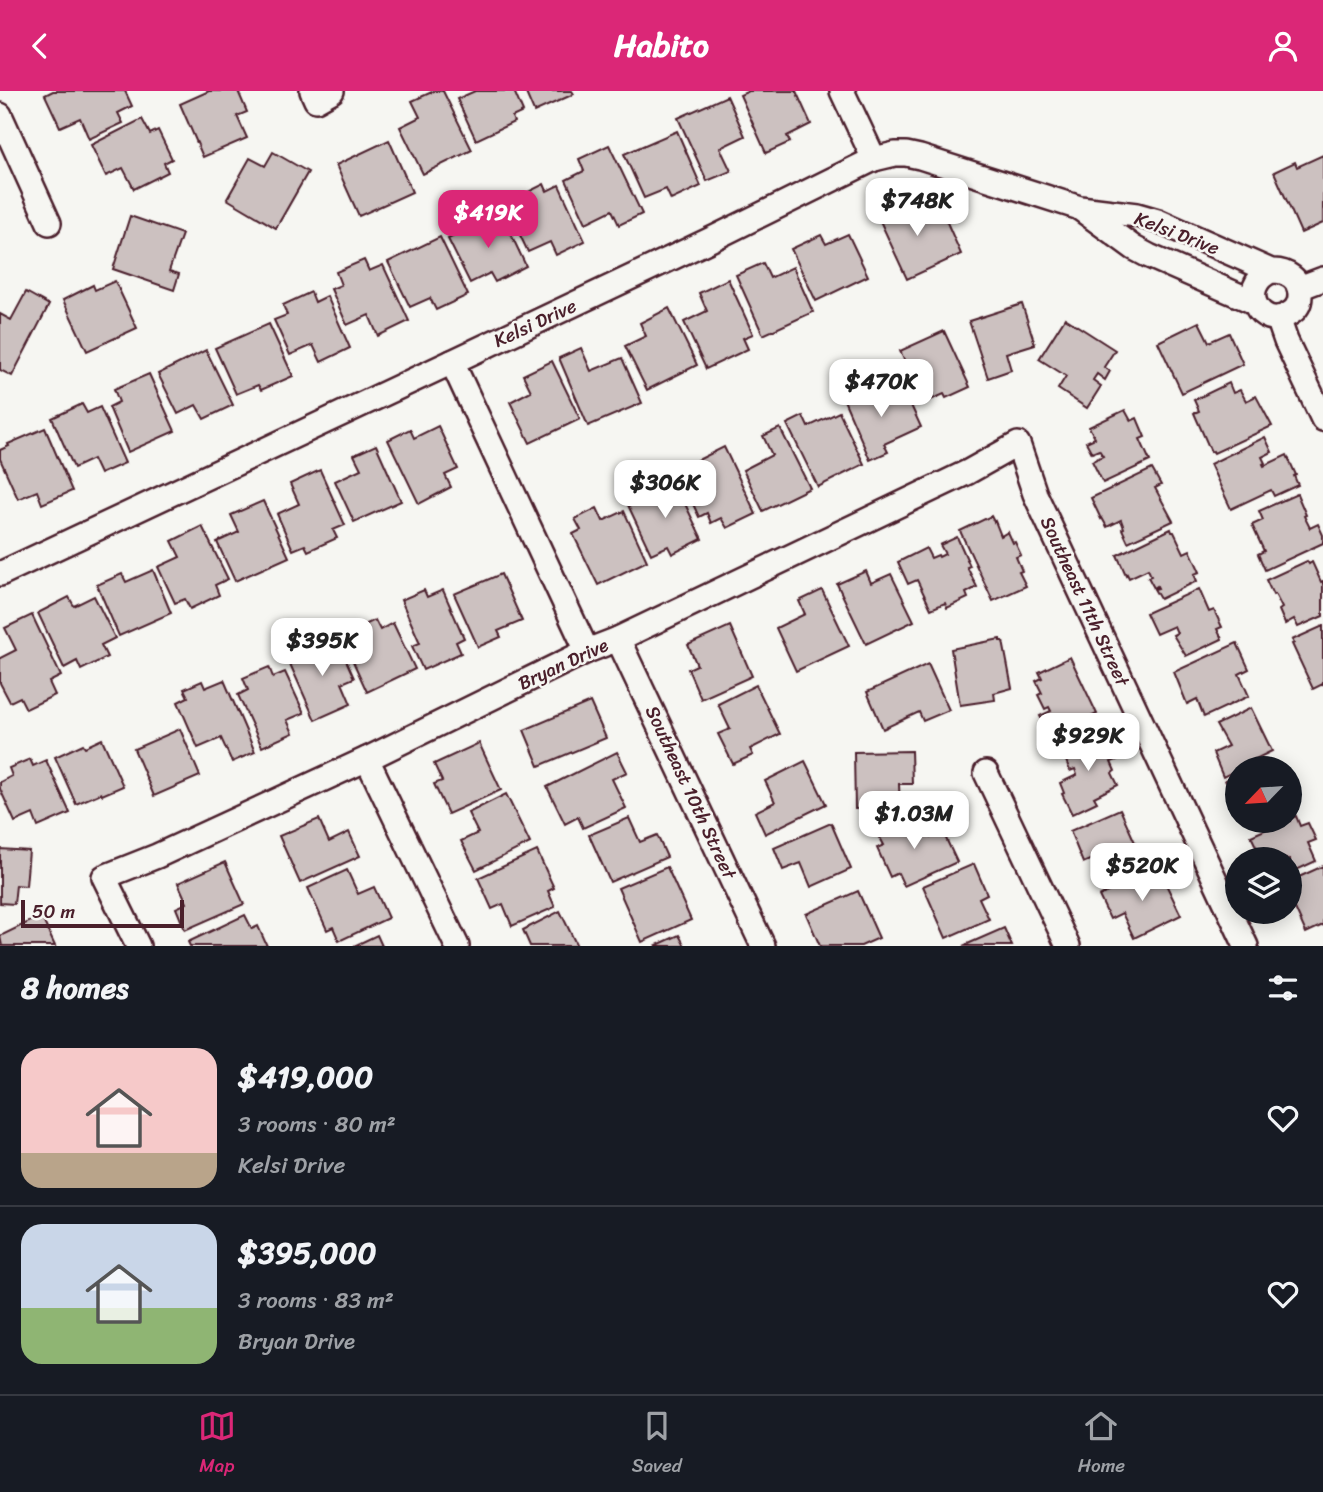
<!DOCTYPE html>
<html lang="en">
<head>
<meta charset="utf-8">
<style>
	body { margin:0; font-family:Sriracha,sans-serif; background:#242831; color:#f1f3f6; height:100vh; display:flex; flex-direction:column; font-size:26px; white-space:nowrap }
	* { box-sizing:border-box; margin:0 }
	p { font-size:23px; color:#9ea1a6 }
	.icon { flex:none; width:38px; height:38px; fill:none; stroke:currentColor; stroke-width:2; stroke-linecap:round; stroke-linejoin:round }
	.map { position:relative; height:855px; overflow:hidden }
	.sheet { display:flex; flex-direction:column; background:#171b24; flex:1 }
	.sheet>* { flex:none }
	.needle { width:46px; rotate:245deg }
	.buttons { position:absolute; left:1225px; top:665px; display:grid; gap:14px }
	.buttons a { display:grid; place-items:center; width:77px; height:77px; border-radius:50%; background:#171b24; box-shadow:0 4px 18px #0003; font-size:35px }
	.scale { position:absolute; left:21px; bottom:18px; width:163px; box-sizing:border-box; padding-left:7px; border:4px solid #4a1f2b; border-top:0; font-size:19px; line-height:24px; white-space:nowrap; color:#4a1f2b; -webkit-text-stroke:5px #f6f6f2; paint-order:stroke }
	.price { position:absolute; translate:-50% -60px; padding:0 16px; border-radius:14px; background:#fff; color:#222; font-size:23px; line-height:46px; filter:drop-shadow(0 2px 4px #0008) }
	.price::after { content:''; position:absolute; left:50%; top:42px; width:21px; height:16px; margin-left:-10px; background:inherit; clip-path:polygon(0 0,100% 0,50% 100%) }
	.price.active { background:#db2777; color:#fff }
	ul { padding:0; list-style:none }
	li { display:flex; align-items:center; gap:21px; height:175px; padding:0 21px }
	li+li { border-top:2px solid #363941 }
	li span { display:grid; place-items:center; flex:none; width:196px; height:140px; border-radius:21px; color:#555 }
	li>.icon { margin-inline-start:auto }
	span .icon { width:84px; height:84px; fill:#fffc; stroke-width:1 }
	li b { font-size:30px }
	h2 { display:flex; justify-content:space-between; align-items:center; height:84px; padding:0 21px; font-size:30px }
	header { display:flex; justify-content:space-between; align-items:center; height:91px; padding:0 21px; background:#db2777; color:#fff; font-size:32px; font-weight:700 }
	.tabs { display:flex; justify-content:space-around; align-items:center; height:98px; border-top:2px solid #363941; background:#171b24; font-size:19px; color:#9ea1a6 }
	.tabs a { display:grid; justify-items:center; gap:4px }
	.tabs .active { color:#db2777 }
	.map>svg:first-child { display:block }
	.building { fill:#ccc1c0; stroke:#4a1f2b; stroke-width:2 }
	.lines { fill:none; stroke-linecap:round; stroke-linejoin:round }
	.minor-casing { stroke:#4a1f2b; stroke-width:28 }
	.minor { stroke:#f6f6f2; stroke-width:23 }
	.labels { text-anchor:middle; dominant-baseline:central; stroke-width:5; stroke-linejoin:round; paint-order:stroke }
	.street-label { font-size:19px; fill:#4a1f2b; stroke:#f6f6f2 }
</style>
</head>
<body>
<header><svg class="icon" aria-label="back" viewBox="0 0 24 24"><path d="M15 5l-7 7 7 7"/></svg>Habito<svg class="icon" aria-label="person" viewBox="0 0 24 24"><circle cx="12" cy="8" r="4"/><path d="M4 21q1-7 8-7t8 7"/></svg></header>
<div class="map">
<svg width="1323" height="855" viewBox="0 0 1323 855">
	<rect width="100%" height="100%" fill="#f6f6f2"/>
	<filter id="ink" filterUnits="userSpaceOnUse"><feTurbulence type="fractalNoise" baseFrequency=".0143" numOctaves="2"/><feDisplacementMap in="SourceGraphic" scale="14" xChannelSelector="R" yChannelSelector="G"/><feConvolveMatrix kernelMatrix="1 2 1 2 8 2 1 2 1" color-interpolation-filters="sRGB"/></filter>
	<g filter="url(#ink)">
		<!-- building -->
		<g class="building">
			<polygon points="53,0 125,0 132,15 118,22 123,32 89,48 80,27 60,36 45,4"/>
			<polygon points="209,0 238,0 247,21 237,25 247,47 203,66 180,13"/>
			<polygon points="434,0 443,0 472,59 423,83 400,36 420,26 412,10"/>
			<polygon points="475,0 514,0 523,21 512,26 514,31 476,49 457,8"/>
			<polygon points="525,0 572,0 574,3 534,21"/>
			<polygon points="749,0 796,0 811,33 787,45 790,51 766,62 740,4"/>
			<polygon points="727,5 745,45 720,57 731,80 707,90 678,27"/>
			<polygon points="142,28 150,43 158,39 172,68 164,72 168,81 134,98 123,77 106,85 91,54"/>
			<polygon points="677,40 701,95 671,109 666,98 644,107 624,63"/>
			<polygon points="389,49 412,101 359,125 336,74"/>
			<polygon points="609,54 642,123 619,134 612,119 586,132 566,89 584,80 579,68"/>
			<polygon points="273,61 308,81 276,137 227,108 250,67 265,75"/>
			<polygon points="1323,64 1323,132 1301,142 1274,81 1295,71 1297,76"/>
			<polygon points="544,93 547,100 559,94 585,150 556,164 550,151 528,161 508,119 521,113 518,106"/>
			<polygon points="902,106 915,133 942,120 961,163 907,188 875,119"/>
			<polygon points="501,122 526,175 495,191 490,182 470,192 448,148"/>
			<polygon points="130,125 182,143 169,180 179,183 174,199 113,178"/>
			<polygon points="848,143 868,185 816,210 791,158 821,144 826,153"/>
			<polygon points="440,146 468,204 436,219 430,207 410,216 388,171"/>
			<polygon points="364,169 369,180 383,174 409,230 378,245 369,224 347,234 331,198 341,194 336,181"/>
			<polygon points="763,172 770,187 793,176 813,221 763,244 736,184"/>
			<polygon points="728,188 753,243 743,247 748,258 706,278 684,231 707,220 699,202"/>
			<polygon points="115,190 137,237 87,260 63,209 93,194 95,199"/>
			<polygon points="26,201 49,214 12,285 0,279 0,223 11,229"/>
			<polygon points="311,201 315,211 327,205 350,257 321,271 313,254 290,264 274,229 287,224 283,214"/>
			<polygon points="1022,213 1035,253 1006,262 1011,279 988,287 969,230"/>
			<polygon points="669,217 697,274 647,299 625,255 646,245 640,232"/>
			<polygon points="1065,227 1115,259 1104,276 1110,280 1105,289 1097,283 1093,289 1101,295 1087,317 1058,298 1066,285 1039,268"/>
			<polygon points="1199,231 1209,251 1229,242 1243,273 1182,302 1158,251"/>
			<polygon points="269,233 293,285 261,299 258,294 236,303 215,257"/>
			<polygon points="944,240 970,296 946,307 944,303 924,312 900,260"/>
			<polygon points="581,257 591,280 622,267 642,312 588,335 559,267"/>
			<polygon points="206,259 233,314 204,328 196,314 178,323 158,283"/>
			<polygon points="552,270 580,328 530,352 510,311 531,300 523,284"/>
			<polygon points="149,283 175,340 128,361 109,316 119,311 114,298"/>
			<polygon points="1229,292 1233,302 1240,299 1246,310 1256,305 1272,335 1214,362 1213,360 1211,361 1194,322 1199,320 1194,309"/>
			<polygon points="879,294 885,307 904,299 921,336 884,353 888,361 870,369 844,309"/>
			<polygon points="82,313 87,322 100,316 125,372 100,383 93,368 74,377 52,327"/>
			<polygon points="1125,319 1131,330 1137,327 1145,346 1140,348 1150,370 1103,392 1092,370 1103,365 1099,359 1092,362 1086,351 1095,347 1089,336"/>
			<polygon points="839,321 864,373 818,396 787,333 803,325 808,336"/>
			<polygon points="438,335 458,378 445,384 451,396 419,413 388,349 410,338 414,347"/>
			<polygon points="45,337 72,400 42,413 37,400 18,408 0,368 0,359 9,355 8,353"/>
			<polygon points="780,337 810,397 763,420 743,379 772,364 763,345"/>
			<polygon points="1265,346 1272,361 1262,366 1265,372 1263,373 1264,375 1287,364 1296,384 1294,385 1298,394 1274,405 1271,399 1231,418 1210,373"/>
			<polygon points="376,354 401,410 354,431 335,390 361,378 354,364"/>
			<polygon points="724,356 756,423 727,437 721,427 711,432 707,422 699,426 686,398 693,395 687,383 701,376 698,369"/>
			<polygon points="1152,378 1161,394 1155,397 1173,430 1128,451 1122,438 1124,437 1121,429 1107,436 1102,427 1101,428 1091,407"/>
			<polygon points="320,379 345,434 333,439 337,447 308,460 305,454 293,459 277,423 299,413 290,393"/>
			<polygon points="674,390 702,448 672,463 668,455 651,463 627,412"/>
			<polygon points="1297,403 1306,424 1304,425 1310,437 1318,433 1323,444 1323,452 1265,479 1258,463 1264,460 1252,434 1263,429 1259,420"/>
			<polygon points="263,410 289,466 235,490 217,451 239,441 231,424"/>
			<polygon points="597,417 603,430 624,420 647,470 598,494 573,443 581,439 575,428"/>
			<polygon points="991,425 994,431 995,430 1001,445 1008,441 1013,452 1015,451 1021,464 1016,466 1022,480 1019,481 1026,495 993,510 960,440"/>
			<polygon points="202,435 228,488 215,494 219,504 190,518 185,508 175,512 158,476 180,466 172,450"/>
			<polygon points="1171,438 1172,441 1174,441 1184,462 1190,459 1200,481 1194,483 1197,490 1160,508 1154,498 1158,497 1157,495 1154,497 1148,486 1151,485 1148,478 1129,487 1127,483 1126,484 1117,464"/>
			<polygon points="957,446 970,475 967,476 977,496 966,502 968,507 947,517 945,512 931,518 917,489 908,493 898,471 926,457 931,467 938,464 939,466 945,463 940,454"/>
			<polygon points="1307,470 1309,473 1312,471 1321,491 1323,490 1323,525 1298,536 1294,528 1285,533 1279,519 1282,517 1275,503 1273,504 1266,489"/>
			<polygon points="153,479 171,522 119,545 97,494 122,483 126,491"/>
			<polygon points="866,480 871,492 891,483 914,530 866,553 837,493"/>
			<polygon points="501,483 522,530 498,540 501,546 478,556 454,503"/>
			<polygon points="1199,498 1209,521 1214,519 1222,536 1217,538 1222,548 1186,565 1173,544 1177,542 1174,535 1156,543 1146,522"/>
			<polygon points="424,499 427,506 443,499 464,547 456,551 461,562 423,579 412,555 420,552 401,509"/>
			<polygon points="822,499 849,555 796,580 776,537 805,523 799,510"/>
			<polygon points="94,505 115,547 101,554 107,566 81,579 77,570 64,577 38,522 69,506 74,515"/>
			<polygon points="32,524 61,585 49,591 55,604 26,618 20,606 10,611 0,592 0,567 16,559 5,537"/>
			<polygon points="375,529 380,539 393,532 415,578 367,601 346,555 361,548 356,538"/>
			<polygon points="730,535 752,585 701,608 688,578 697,574 688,554"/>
			<polygon points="1323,535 1323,593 1313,598 1292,553 1294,552 1292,549"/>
			<polygon points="1000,548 1000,550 1003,550 1012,597 994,602 995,609 960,614 951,558"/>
			<polygon points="312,552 315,558 329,552 334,564 342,560 354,587 342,592 351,613 315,629 286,564"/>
			<polygon points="1237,552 1249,578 1239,583 1249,605 1204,626 1197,608 1187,613 1174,581"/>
			<polygon points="1070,566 1097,623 1080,631 1082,635 1052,649 1040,625 1051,620 1049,616 1045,618 1038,604 1042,602 1036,590 1042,587 1039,581"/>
			<polygon points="928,573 949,619 923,630 919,621 883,638 867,601"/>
			<polygon points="269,576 273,586 285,581 304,622 287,629 293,642 262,656 238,604 248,599 243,587"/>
			<polygon points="224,589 255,661 232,671 221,647 198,657 178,611 188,606 184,598 202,590 205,597"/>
			<polygon points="756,594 780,643 750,658 753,664 733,673 718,643 730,638 718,613"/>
			<polygon points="590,611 606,647 539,675 524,639"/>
			<polygon points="1251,617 1272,660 1241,675 1242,677 1237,677 1237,679 1223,686 1213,662 1228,655 1216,634"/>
			<polygon points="180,638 200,685 154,705 134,658"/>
			<polygon points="1093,644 1100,656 1108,652 1117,669 1111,671 1115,680 1112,682 1118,694 1094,706 1097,711 1072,723 1062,703 1064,702 1060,692 1077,684 1075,678 1070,680 1062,659"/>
			<polygon points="102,648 123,695 102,704 101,702 76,713 55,666 83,653 85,656"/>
			<polygon points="479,652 501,699 448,723 434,693 442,690 434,673"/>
			<polygon points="911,660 912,693 899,693 900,717 855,718 854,661"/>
			<polygon points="617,661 627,681 612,688 626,717 583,737 578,726 565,733 547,696"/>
			<polygon points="30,668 33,675 46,669 70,722 38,736 33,723 15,731 0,698 0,691 12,685 9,677"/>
			<polygon points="805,670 826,713 765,743 755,721 775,711 765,690"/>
			<polygon points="1237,683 1237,714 1225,689"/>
			<polygon points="506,703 530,752 476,779 461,750 478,742 468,722"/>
			<polygon points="1120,718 1142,767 1100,786 1092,768 1083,772 1070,740"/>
			<polygon points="921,723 931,746 943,741 957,771 904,795 898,782 890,786 877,757 884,754 878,743"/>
			<polygon points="1296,725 1300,735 1308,732 1316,749 1308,752 1316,770 1290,782 1290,768 1262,768 1251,745 1285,730 1290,730 1290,728"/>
			<polygon points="629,727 640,751 657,744 667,766 610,791 589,744"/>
			<polygon points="319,728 329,751 349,741 360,765 300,792 279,745"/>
			<polygon points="831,732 851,778 811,796 801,772 783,779 774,757"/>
			<polygon points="0,758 29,760 26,795 16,794 14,813 0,812"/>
			<polygon points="537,760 554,797 548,800 555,816 512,835 503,813 492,818 478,787"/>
			<polygon points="225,771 244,813 185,839 176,817 187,812 178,792"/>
			<polygon points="974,773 987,803 979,807 989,828 946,847 923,795"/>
			<polygon points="1323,775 1323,834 1306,842 1294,815 1290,817 1290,790"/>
			<polygon points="667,776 691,829 642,851 618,797"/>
			<polygon points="1158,777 1181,824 1134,847 1122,822 1110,828 1099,805"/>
			<polygon points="347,779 358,803 374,796 388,827 339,850 333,836 327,839 308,797"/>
			<polygon points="858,800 879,847 861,855 820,855 806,823"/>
			<polygon points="560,820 577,855 530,855 523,839"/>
			<polygon points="245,824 252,838 258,835 267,855 190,855 188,851"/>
			<polygon points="41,825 55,855 2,855 0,845"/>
			<polygon points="1004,837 1012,855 963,855"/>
			<polygon points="377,844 382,855 354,855"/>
			<polygon points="679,844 685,855 655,855"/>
		</g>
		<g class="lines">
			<defs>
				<g id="minor">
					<polyline points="312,0 316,9 332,0"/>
					<polyline points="842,0 874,68"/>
					<polyline points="0,24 49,132"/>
					<polyline points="1082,119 1134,157 1149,165 1254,211"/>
					<polyline points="1299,197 1323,188"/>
					<polyline points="1278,227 1286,250 1323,328"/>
					<polyline points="452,271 587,560"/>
					<path d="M0,483L452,271L716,146L874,68L895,63H906L920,66L1080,117L1137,124L1158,130L1271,180C1286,179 1301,188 1300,205C1300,213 1296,219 1289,223C1260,241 1236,196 1271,180"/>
					<polyline points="618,548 763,855"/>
					<polyline points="367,668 457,855"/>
					<polyline points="986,682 1068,855"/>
					<polyline points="138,855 104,786 157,765 367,668 587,560 618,548 968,381 1018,353 1035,403 1246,855"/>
				</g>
			</defs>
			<!-- minor casing -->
			<use href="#minor" class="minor-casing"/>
			<!-- minor -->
			<use href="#minor" class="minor"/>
		</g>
	</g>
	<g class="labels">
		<!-- street labels -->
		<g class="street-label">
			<text transform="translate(1177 142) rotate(21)">Kelsi Drive</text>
			<text transform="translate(535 232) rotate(-25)">Kelsi Drive</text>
			<text transform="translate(1085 510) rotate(65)">Southeast 11th Street</text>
			<text transform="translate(563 573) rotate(-25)">Bryan Drive</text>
			<text transform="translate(691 701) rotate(65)">Southeast 10th Street</text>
		</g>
	</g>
</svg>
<div class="buttons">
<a><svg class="needle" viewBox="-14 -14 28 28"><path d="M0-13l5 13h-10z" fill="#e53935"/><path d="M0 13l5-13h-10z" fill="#9ea1a6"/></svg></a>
<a><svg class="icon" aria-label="layers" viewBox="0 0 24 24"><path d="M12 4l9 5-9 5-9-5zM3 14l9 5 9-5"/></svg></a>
</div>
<div class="scale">50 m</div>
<b class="price" style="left:917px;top:147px">$748K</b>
<b class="price active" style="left:488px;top:159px">$419K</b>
<b class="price" style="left:881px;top:328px">$470K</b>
<b class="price" style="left:665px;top:429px">$306K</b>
<b class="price" style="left:322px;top:587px">$395K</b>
<b class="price" style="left:1088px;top:682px">$929K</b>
<b class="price" style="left:914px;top:760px">$1.03M</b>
<b class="price" style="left:1142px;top:812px">$520K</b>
</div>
<section class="sheet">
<h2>8 homes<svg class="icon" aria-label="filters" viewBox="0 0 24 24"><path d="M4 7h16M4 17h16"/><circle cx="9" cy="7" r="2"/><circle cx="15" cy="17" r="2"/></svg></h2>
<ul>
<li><span style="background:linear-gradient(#f6c9c9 75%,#b9a48a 0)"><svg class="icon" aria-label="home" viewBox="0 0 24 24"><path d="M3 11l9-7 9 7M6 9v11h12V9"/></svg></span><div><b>$419,000</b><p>3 rooms · 80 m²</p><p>Kelsi Drive</p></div><svg class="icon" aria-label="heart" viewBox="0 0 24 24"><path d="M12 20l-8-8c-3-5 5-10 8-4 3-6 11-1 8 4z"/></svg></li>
<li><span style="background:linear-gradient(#c9d6e8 60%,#8fb573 0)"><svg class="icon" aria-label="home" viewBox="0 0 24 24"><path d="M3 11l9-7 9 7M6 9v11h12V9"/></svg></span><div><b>$395,000</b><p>3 rooms · 83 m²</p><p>Bryan Drive</p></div><svg class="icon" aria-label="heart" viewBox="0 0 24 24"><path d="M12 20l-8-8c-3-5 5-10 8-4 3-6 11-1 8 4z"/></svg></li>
</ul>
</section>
<nav class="tabs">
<a class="active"><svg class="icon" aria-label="map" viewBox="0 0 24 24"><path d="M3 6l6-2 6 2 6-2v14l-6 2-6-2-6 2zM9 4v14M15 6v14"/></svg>Map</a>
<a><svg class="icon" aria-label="saved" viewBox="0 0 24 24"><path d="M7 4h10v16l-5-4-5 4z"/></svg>Saved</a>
<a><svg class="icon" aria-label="home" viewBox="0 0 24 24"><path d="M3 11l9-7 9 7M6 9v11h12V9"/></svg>Home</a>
</nav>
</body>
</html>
